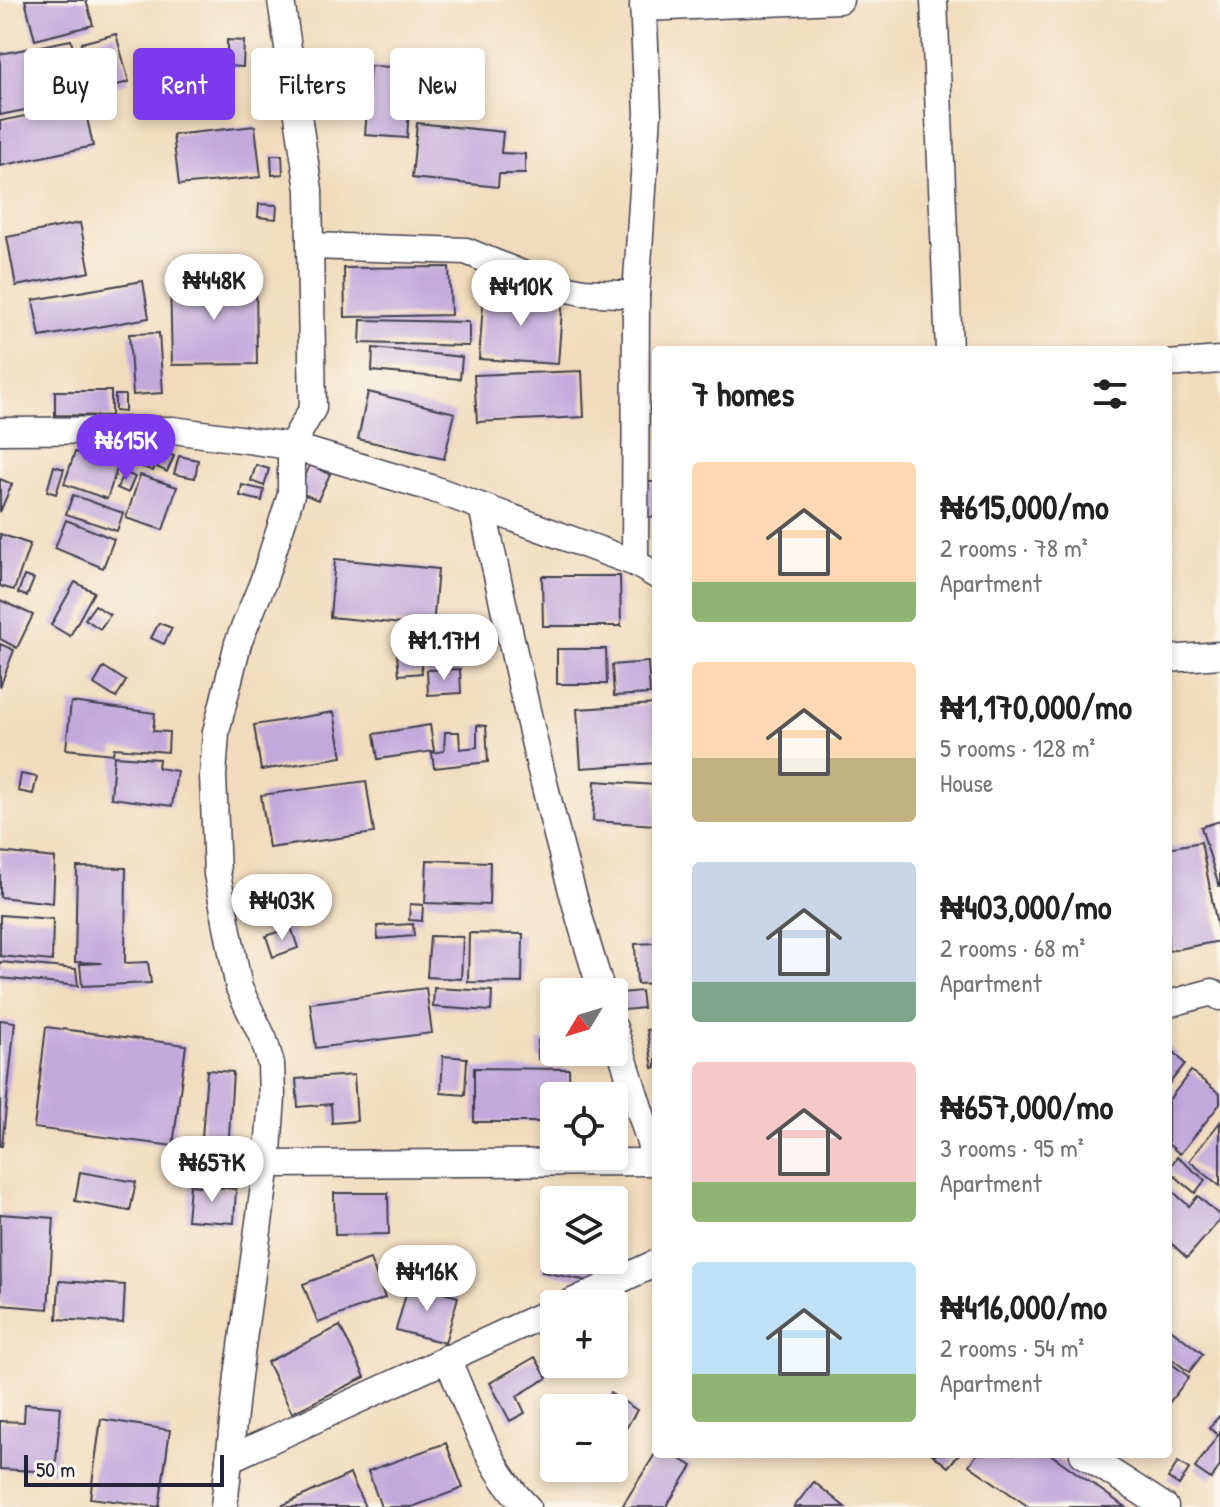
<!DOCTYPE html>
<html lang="en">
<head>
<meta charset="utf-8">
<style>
	body { margin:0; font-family:"Patrick Hand",sans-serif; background:#f6f6f6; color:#222; height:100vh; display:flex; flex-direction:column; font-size:30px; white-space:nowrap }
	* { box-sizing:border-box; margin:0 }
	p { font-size:26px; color:#767676 }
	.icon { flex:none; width:44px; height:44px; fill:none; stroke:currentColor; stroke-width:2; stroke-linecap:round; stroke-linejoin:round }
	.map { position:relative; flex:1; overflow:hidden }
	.side { position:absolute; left:652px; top:346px; width:520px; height:1112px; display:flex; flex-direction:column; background:#fff; border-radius:8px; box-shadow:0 4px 12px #0003 }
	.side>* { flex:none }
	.banner { position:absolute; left:24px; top:48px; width:508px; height:72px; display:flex; gap:16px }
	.needle { width:52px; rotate:232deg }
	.controls { position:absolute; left:540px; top:978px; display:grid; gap:16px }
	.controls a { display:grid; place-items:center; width:88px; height:88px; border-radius:8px; background:#fff; box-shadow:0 4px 12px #0003; font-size:40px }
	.scale { position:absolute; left:24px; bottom:20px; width:200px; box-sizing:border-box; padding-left:8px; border:4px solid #22223b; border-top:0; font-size:22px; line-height:28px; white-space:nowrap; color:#22223b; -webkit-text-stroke:6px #fbf7ec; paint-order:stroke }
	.price { position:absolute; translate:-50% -68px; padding:0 18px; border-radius:28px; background:#fff; color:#222; font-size:26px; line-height:52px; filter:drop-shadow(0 2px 4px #0008) }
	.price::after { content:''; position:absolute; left:50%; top:48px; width:24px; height:18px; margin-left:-12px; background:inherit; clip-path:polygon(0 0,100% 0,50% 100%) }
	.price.current { background:#7c3aed; color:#fff }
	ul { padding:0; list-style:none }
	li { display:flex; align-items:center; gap:24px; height:200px; padding:0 40px }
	li span { display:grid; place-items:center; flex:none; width:224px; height:160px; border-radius:8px; color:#555 }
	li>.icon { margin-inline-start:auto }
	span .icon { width:96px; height:96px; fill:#fffc; stroke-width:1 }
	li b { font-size:34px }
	h2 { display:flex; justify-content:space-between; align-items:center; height:96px; padding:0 40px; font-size:34px }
	.pill { padding:0 28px; border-radius:8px; background:#fff; box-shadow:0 4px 12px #0003; font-size:28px; line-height:72px }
	.pill.current { background:#7c3aed; color:#fff }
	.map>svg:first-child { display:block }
	.building { fill:#c2a9dc }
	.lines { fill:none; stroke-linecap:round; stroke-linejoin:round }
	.street-casing { stroke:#413e4e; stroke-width:29 }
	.street { stroke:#fff; stroke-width:26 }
</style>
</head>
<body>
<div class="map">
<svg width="1220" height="1507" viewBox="0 0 1220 1507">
	<rect width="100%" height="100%" fill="#fbf7ec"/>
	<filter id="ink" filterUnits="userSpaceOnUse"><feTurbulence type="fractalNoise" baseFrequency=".0125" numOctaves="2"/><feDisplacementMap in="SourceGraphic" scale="16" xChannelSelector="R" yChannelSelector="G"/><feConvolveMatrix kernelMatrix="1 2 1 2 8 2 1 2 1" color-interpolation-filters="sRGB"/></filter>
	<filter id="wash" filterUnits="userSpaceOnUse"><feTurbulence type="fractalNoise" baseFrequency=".006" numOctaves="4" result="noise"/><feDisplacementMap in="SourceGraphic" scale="32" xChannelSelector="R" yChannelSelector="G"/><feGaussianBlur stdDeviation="1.8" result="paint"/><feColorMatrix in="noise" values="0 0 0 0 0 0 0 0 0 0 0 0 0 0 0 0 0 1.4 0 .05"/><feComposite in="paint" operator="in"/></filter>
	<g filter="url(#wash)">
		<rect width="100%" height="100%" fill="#f1dbbc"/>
		<g id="blocks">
			<!-- building -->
			<g class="building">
				<polygon points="25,0 86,0 93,25 35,40"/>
				<polygon points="116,34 129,82 93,91 81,43"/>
				<polygon points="71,40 84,98 0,115 0,54"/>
				<polygon points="227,40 244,41 243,67 227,66"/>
				<polygon points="258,56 274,57 273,72 257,71"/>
				<polygon points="370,66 412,68 407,138 365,135"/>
				<polygon points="277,81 278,95 259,97 257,83"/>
				<polygon points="84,104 93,146 0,166 0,121"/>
				<polygon points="417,123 503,132 501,153 525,154 525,174 499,174 498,187 412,178"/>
				<polygon points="255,126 261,177 179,185 173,135"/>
				<polygon points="271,155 282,155 283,174 272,175"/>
				<polygon points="259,204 277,205 276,219 258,217"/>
				<polygon points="80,223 90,272 16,286 7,237"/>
				<polygon points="449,267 451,315 345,317 344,268"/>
				<polygon points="256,279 257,364 172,365 170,280"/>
				<polygon points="143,281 149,318 40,337 33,300"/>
				<polygon points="484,291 563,296 558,364 479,359"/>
				<polygon points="361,320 469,322 469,346 360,343"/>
				<polygon points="159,333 163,393 133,395 129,334"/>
				<polygon points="373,348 462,357 460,379 372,371"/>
				<polygon points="582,371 584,417 477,422 474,375"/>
				<polygon points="55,391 111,391 111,416 55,415"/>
				<polygon points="368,392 455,413 444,459 358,439"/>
				<polygon points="115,395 125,395 125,412 115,411"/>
				<polygon points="143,450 158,455 153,471 138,465"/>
				<polygon points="75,452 118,466 107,499 64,484"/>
				<polygon points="163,452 174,456 167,472 157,467"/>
				<polygon points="179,456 198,460 195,478 174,474"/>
				<polygon points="256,465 269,469 264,486 251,481"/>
				<polygon points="310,465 330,474 318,500 298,492"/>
				<polygon points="54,466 64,469 56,494 47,491"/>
				<polygon points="124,472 135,477 128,493 117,488"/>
				<polygon points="140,475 177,487 163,530 126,518"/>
				<polygon points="0,479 12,484 0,512"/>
				<polygon points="638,482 656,482 656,517 639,518"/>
				<polygon points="242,485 264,490 262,501 240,496"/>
				<polygon points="73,495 123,513 117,531 66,514"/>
				<polygon points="66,520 114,539 103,568 55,548"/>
				<polygon points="0,534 30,544 14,590 0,586"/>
				<polygon points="335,559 438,569 433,627 330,617"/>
				<polygon points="24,576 34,579 27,596 18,593"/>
				<polygon points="542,576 620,576 621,626 543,626"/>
				<polygon points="75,582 94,592 70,636 51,625"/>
				<polygon points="0,600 33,615 17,648 0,639"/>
				<polygon points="95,605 110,615 100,629 85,619"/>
				<polygon points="159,623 172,628 164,644 151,638"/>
				<polygon points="0,644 14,650 0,687"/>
				<polygon points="557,649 606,649 607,684 557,684"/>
				<polygon points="420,652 422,673 399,675 397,654"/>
				<polygon points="648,662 650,694 614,696 612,665"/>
				<polygon points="104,667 126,681 116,698 94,684"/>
				<polygon points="460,669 461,693 428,695 427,670"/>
				<polygon points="71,702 155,713 153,731 169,732 168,752 114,748 113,754 66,749"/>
				<polygon points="656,704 656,763 581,768 577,709"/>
				<polygon points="334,712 342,757 261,770 254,725"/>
				<polygon points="430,725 434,751 378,759 374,734"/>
				<polygon points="477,725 486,726 488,762 434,768 432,753 444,751 445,732 459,732 460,749 477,747"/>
				<polygon points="114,756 159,759 158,768 177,771 172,806 111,798"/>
				<polygon points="21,774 37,777 33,794 18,791"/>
				<polygon points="366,781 374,833 269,848 261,795"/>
				<polygon points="595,781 656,785 656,825 593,821"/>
				<polygon points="1220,821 1220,886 1219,886 1201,827"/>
				<polygon points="1201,842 1220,941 1168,951 1168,848"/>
				<polygon points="0,852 55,858 53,903 0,897"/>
				<polygon points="427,860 490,862 489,905 425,903"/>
				<polygon points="77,867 126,868 125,963 148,962 151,983 82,986 80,964 102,963 75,962"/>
				<polygon points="410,904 423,905 422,921 409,920"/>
				<polygon points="0,915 53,919 52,961 0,956"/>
				<polygon points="413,924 414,936 378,939 377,926"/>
				<polygon points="291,927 298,948 273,957 266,936"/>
				<polygon points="469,933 523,934 522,983 468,982"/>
				<polygon points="430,936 463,937 461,979 427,977"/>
				<polygon points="656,943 656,983 637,984 635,944"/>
				<polygon points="0,962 76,969 78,986 0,978"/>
				<polygon points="426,988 432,1033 316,1048 310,1003"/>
				<polygon points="434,988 492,991 491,1011 433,1007"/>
				<polygon points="641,991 643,1008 624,1010 622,993"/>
				<polygon points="0,1020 15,1022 2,1146 0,1146"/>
				<polygon points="46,1027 186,1045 173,1146 34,1128"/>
				<polygon points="656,1029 656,1067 653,1068 647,1030"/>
				<polygon points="538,1041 554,1041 554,1052 573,1052 573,1059 538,1059"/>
				<polygon points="1168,1045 1185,1064 1168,1085"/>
				<polygon points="443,1056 467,1058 465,1095 441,1093"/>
				<polygon points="474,1068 569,1069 570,1096 554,1096 554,1122 474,1122"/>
				<polygon points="207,1070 233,1072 227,1167 200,1165"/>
				<polygon points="1191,1071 1220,1094 1220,1104 1180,1154 1168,1144 1168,1101"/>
				<polygon points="354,1075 357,1121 332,1123 331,1104 298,1107 296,1079"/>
				<polygon points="1220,1122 1220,1186 1189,1161"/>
				<polygon points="1177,1157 1205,1180 1195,1193 1168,1170"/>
				<polygon points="80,1172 136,1182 130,1211 75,1201"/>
				<polygon points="190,1185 236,1189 234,1223 187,1220"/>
				<polygon points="1168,1187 1189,1206 1198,1196 1220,1216 1220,1220 1187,1258 1168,1240"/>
				<polygon points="334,1193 388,1193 389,1234 335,1235"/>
				<polygon points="552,1213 554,1260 598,1260 594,1282 542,1272"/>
				<polygon points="0,1214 54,1218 48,1309 1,1305"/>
				<polygon points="370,1259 385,1298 318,1323 303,1284"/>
				<polygon points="59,1281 125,1285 123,1323 57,1319"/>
				<polygon points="409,1283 458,1297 445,1343 396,1330"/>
				<polygon points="340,1326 365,1377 292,1413 267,1362"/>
				<polygon points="1168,1327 1203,1354 1189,1372 1168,1356"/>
				<polygon points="535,1357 547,1378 517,1396 525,1413 510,1421 490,1383"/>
				<polygon points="1168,1361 1189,1377 1168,1404"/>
				<polygon points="610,1393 637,1410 614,1448 614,1408 601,1408"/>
				<polygon points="25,1404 61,1407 55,1472 0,1469 0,1421 24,1422"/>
				<polygon points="1220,1415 1220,1466 1211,1479 1195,1468 1218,1435 1209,1428"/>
				<polygon points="101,1419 170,1430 159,1507 90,1498"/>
				<polygon points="446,1443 463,1488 412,1507 381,1507 368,1471"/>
				<polygon points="655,1454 672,1454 692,1466 666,1507 626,1507 623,1505"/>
				<polygon points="932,1454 959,1454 948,1467"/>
				<polygon points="977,1454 1050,1454 1125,1507 1029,1507 969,1465"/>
				<polygon points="1178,1462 1189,1469 1179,1485 1168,1478"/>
				<polygon points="350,1474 365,1507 279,1507"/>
				<polygon points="814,1482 845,1507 794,1507"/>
			</g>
		</g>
	</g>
	<g filter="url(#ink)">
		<use href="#blocks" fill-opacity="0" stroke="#413e4e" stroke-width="2"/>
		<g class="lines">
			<defs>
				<g id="street">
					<polyline points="934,0 949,350"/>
					<polyline points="643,8 840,0"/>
					<polyline points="311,246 466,251 549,285 583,292 636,295"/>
					<polyline points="1168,364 1220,360"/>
					<polyline points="0,431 173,430 291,446 431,488 635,563 656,575"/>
					<path d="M482,507C518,670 551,833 602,992"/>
					<polyline points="635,563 636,295 648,114 643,0"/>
					<polyline points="1168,659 1220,655"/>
					<polyline points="1168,1004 1212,992 1220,997"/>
					<polyline points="614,1028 656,1162"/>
					<polyline points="267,1164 656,1162"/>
					<polyline points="568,1304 656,1263"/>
					<path d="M447,1358C469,1408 488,1469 527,1507"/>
					<polyline points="1083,1454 1165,1507"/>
					<polyline points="229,1459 554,1310"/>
					<polyline points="224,1507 238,1376 267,1164 272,1098 271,1064 264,1040 239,988 217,874 213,776 216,732 238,643 263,582 291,495 291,446 313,408 309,190 281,0"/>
				</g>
			</defs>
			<!-- street casing -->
			<use href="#street" class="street-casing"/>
			<!-- street -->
			<use href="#street" class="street"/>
		</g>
	</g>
</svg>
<div class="controls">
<a><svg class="needle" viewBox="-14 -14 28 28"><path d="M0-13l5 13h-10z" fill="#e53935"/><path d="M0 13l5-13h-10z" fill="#767676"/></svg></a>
<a><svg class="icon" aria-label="locate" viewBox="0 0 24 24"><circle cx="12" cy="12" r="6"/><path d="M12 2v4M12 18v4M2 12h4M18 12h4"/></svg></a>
<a><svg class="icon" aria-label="layers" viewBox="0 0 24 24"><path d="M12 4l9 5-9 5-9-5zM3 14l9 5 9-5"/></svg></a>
<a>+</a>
<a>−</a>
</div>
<div class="scale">50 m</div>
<b class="price" style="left:214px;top:322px">₦448K</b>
<b class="price" style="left:521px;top:328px">₦410K</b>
<b class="price current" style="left:126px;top:482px">₦615K</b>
<b class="price" style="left:444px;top:682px">₦1.17M</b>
<b class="price" style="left:282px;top:942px">₦403K</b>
<b class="price" style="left:212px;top:1204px">₦657K</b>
<b class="price" style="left:427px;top:1313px">₦416K</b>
<div class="banner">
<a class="pill">Buy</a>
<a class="pill current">Rent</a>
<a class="pill">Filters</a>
<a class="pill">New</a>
</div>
<section class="side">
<h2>7 homes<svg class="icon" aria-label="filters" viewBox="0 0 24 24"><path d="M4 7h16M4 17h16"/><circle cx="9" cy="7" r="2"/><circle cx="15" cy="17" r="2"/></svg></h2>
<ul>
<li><span style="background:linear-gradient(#ffd9b3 75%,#8fb573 0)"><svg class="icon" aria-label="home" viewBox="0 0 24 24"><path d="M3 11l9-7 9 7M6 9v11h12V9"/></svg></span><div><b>₦615,000/mo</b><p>2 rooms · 78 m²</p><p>Apartment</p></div></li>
<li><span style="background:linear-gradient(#ffd9b3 60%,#c2b280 0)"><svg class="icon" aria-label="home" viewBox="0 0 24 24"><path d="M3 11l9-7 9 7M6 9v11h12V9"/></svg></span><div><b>₦1,170,000/mo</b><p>5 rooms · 128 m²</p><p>House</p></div></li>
<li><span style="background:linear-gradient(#c9d6e8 75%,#7fa58c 0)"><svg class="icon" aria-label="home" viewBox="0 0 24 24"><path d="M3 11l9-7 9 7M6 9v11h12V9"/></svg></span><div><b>₦403,000/mo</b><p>2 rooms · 68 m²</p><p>Apartment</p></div></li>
<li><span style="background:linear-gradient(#f6c9c9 75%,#8fb573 0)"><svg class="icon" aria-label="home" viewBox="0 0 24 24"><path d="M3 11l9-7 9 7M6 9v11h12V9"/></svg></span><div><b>₦657,000/mo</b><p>3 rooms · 95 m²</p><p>Apartment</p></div></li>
<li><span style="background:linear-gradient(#bfe0f5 70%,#8fb573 0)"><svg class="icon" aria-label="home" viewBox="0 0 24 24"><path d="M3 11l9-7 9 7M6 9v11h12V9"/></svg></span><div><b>₦416,000/mo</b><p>2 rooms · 54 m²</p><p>Apartment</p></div></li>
</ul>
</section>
</div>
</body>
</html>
